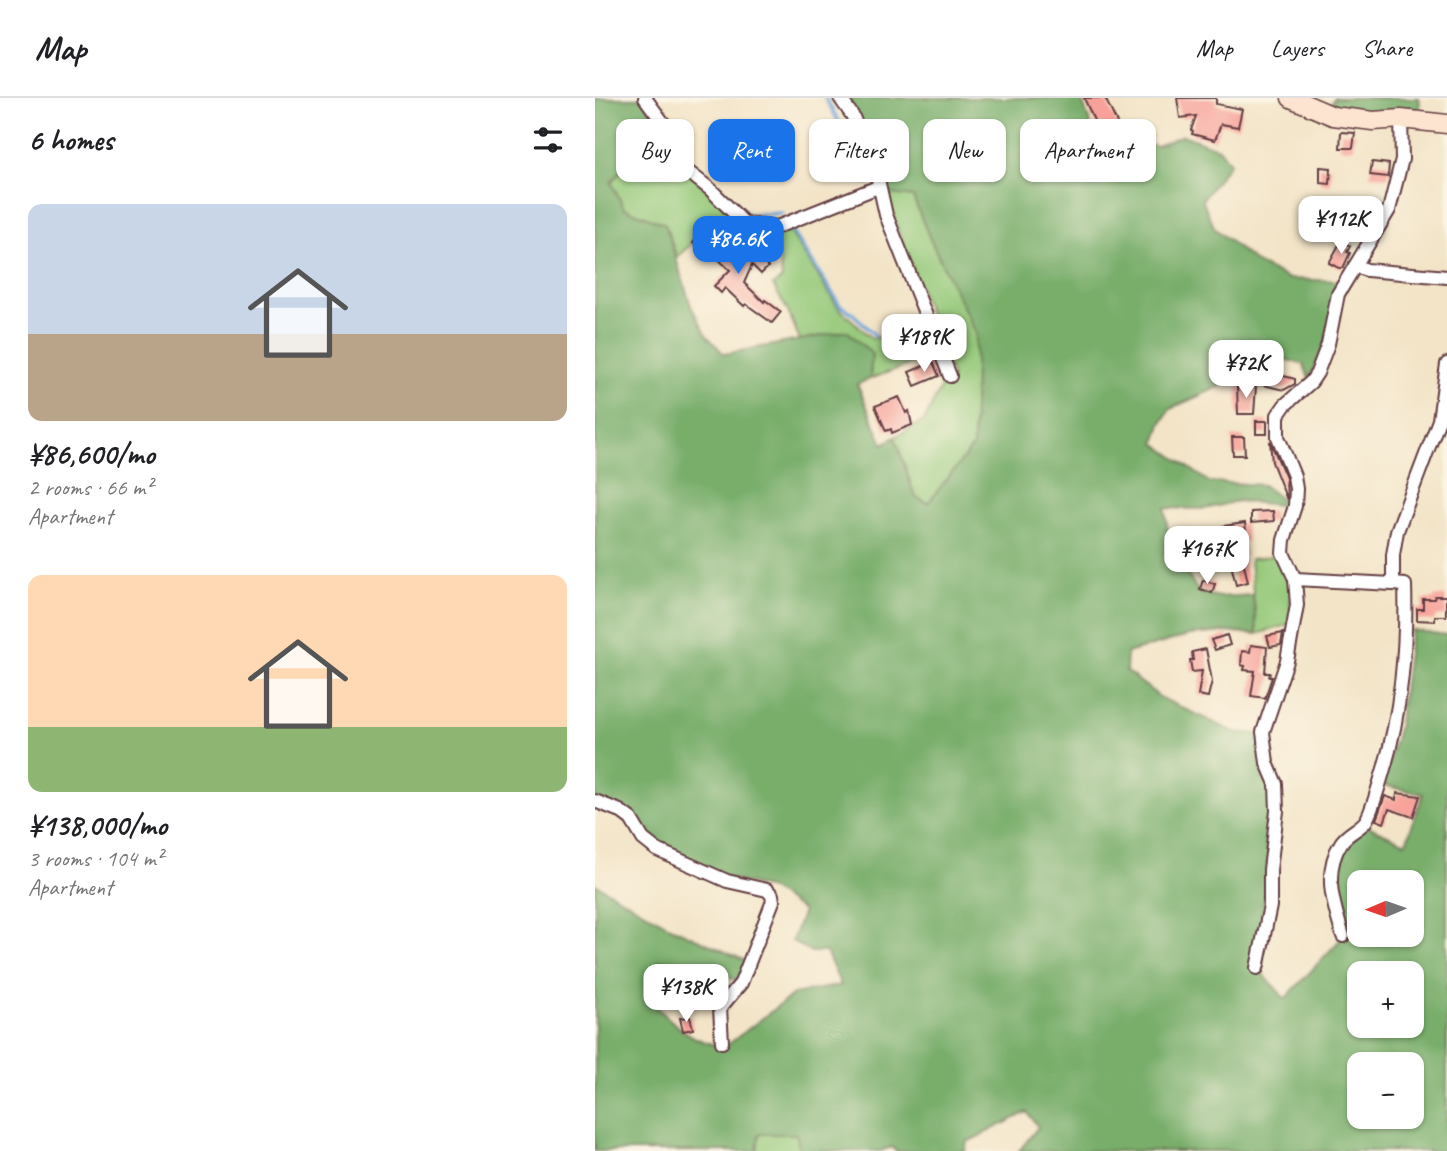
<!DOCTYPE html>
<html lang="en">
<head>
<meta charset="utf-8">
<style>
	body { margin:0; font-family:Caveat,sans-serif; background:#f2f2f2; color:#202124; height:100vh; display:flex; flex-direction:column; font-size:26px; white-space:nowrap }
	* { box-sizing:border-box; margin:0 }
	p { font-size:23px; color:#757577 }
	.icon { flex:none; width:38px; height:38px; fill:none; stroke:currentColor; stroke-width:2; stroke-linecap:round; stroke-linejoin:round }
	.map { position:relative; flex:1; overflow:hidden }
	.panel { display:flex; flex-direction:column; background:#fff; width:595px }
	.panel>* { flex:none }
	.top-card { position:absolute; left:21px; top:21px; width:665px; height:63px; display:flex; gap:14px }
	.needle { width:46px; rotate:268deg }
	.fabs { position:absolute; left:752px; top:772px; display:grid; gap:14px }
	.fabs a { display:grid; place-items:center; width:77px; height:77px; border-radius:14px; background:#fff; box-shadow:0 2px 5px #0004; font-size:35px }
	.price { position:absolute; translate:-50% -60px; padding:0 16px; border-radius:14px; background:#fff; color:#222; font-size:23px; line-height:46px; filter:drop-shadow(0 2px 4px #0008) }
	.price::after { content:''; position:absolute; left:50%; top:42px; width:21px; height:16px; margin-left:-10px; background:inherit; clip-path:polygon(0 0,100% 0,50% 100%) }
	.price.selected { background:#1a73e8; color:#fff }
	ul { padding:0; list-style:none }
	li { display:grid; align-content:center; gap:14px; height:371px; padding:0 28px }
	li span { display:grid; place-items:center; height:217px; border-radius:14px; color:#555 }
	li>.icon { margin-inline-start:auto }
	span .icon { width:126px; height:126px; fill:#fffc; stroke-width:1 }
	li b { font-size:30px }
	h2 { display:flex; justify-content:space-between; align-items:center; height:84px; padding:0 28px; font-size:30px }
	.chip { padding:0 24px; border-radius:14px; background:#fff; box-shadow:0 2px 5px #0004; font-size:24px; line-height:63px }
	.chip.selected { background:#1a73e8; color:#fff }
	header { display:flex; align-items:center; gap:42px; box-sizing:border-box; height:98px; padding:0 35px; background:#fff; border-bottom:2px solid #e0e0e0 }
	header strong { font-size:33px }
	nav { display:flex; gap:38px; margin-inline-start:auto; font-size:24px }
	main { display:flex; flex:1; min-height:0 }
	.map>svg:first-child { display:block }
	.green { fill:#95c97a; stroke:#707452; stroke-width:2 }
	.forest { fill:#78ad6a; stroke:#61664a; stroke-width:2; fill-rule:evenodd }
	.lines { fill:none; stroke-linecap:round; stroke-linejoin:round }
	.stream { stroke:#6ca6dc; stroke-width:3.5 }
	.building { fill:#f7a19a }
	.street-casing { stroke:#633d42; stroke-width:16 }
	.secondary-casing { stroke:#633d42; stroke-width:21 }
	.street { stroke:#fff; stroke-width:12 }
	.secondary { stroke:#fde4d0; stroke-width:18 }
</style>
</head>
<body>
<header>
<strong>Map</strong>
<nav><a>Map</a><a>Layers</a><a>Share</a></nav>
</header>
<main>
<section class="panel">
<h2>6 homes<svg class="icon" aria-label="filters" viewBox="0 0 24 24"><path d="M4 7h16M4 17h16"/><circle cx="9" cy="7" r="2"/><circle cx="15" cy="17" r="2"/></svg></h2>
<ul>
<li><span style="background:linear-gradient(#c9d6e8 60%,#b9a48a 0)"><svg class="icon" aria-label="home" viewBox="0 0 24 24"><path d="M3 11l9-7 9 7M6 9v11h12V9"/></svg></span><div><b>¥86,600/mo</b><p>2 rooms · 66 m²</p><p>Apartment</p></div></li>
<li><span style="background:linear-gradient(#ffd9b3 70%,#8fb573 0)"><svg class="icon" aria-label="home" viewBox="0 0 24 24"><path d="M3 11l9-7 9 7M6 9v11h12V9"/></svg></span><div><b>¥138,000/mo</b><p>3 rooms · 104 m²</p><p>Apartment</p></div></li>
</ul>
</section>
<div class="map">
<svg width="852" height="1053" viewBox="0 0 852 1053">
	<rect width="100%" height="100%" fill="#fcf5e5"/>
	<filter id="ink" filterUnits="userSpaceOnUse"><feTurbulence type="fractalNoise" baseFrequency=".0143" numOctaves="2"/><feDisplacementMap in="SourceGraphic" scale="14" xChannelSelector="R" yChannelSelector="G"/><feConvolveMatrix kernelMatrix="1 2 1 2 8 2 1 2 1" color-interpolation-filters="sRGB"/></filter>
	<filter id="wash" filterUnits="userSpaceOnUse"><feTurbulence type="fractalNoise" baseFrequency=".00686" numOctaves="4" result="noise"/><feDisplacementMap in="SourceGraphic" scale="28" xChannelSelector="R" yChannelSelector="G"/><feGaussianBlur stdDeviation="1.57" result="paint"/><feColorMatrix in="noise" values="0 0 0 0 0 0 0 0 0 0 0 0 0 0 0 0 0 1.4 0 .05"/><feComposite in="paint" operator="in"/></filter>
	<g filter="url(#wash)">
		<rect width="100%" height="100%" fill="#f3e4c7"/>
		<!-- green -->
		<g class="green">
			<polygon points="60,19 80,61 149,127 119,125 82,159 70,126 29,110 16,83 36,63 54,50 52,35"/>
			<polygon points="290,95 318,99 335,141 381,235 378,349 333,405 320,399 300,339 329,323 350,281 357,279"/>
			<polygon points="192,129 243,209 277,241 329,226 340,257 275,281 277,256 252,233 205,242 193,213 178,187 187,181 185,163 178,139"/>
			<polygon points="686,457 695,479 696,526 662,536 655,461"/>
			<polygon points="164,1036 202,1036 205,1053 162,1053"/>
		</g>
		<!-- forest -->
		<g class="forest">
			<path d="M0,0H46L60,19L52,35L55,50L36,63L16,84L29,110L70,126L96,208L112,238L129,256L252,233L277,256L275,281L262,286L288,346L300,339L320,399L333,405L378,349L381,235L335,141L318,99L290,95L250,0H486L497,30L561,48L588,37L625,51L635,65L607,102L620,131L661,165L694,181L746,183L730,245L714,281L708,266L665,255L626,288L575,311L566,326L560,345L614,384L668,387L696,408L643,403L610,411L570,410L575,450L604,494L624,499L658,497L662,536L629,534L595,537L532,555L531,573L566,600L639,634L665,636L674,678L677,720L668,810V876L690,901L745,842C742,814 732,769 749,745C754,738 763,733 770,727L811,745L828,696L787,687L803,631L816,532L852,537V1053H424L443,1029L432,1014L372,1044L370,1053H301L297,1049L285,1053H205L201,1036H164L162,1053H0V786L78,830L151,863L143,882L64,863L51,898C75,922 95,946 131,948L199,896L246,887L231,854H216L197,843L208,813L175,791L128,779L63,749L0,699ZM765,784H817V836H765ZM765,875H817V928H765ZM765,966H817V1018H765Z"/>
			<polygon points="739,0 824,0 825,6 819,20 734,9"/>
		</g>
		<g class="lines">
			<!-- stream -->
			<g class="stream">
				<polyline points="230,0 259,50 272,85"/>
				<polyline points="130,97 153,117 187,115"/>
				<polyline points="196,131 245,207 256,214 280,237"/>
			</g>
		</g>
		<g id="blocks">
			<!-- building -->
			<g class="building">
				<polygon points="489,0 510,0 523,27 508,32 506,25 501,27"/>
				<polygon points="582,0 621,0 621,6 647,11 643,29 626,26 620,42 597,36 598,33 596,32 601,18 585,20"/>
				<polygon points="746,34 760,35 758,50 745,50"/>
				<polygon points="777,64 794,66 793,79 775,77"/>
				<polygon points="725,69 736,70 735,86 725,85"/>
				<polygon points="109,133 142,164 154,151 173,169 166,176 157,167 149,185 169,204 170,202 186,214 177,225 151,206 149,208 130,190 126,195 119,188 135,172 122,160 115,156 113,158 98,145"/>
				<polygon points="746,143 755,148 752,154 755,155 748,170 744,170 734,165"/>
				<polygon points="338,264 344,278 320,288 314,274"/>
				<polygon points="659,270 700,281 700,286 689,292 659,285"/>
				<polygon points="661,288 659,316 643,316 642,289"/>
				<polygon points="304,299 311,315 314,313 317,327 297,335 296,331 291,333 280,308"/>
				<rect x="661" y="323" width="11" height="13"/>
				<polygon points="637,339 649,339 650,357 638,357"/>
				<polygon points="675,343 691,380 692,402 677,364"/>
				<polygon points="678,413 679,423 656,425 656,414"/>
				<polygon points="650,425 652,443 648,444 650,458 647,458 653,484 641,487 632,450 631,454 628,428"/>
				<polygon points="608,482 620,486 617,495 605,491"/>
				<polygon points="840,498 851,498 851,518 840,518 840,523 822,522 822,511 828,511 828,501 839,501"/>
				<polygon points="688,535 686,547 675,549 672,538"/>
				<polygon points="632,537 635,547 620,552 616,542"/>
				<polygon points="656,547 672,549 670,575 675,575 674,579 677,579 670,600 656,598 660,573 649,572 650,568 646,567 647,553 655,554"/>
				<polygon points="611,551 617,583 613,599 603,597 607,573 597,574 595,562 598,562 597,554"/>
				<polygon points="802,695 825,698 818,719 794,711 789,725 781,722 790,698 801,702"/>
				<polygon points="95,919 98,931 88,933 85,920"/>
			</g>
		</g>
	</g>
	<g filter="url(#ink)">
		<use href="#blocks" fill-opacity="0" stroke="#633d42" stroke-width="2"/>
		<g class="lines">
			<defs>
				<g id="street">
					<polyline points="50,0 69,26 86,66 92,73 115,91 149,125 182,129 283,89"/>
					<polyline points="245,0 257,17 280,68 291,117 355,278"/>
					<polyline points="760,168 772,172 852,179"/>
					<polyline points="700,481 798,486 798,457 802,433 844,322 852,266"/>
					<polyline points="0,703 25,713 36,721 48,741 62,752 132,783 172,792 177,797 178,803 146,885 125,910 127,944"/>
					<path d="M748,838C739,808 727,775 746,745C751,736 763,732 770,724C776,717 785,684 788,674C806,616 812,546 810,487L798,486"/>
					<polyline points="662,870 675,808 675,772 682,713 681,686 672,665 668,634 692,563 702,507 700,481 688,455 689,442 700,408 701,391 699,378 683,339 683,317 690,307 716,284 722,275 733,246 743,196 794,112 807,61 806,21"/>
				</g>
				<polyline id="secondary" points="696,0 738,18 778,23 806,21 852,26"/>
			</defs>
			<!-- street casing -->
			<use href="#street" class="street-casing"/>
			<!-- secondary casing -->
			<use href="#secondary" class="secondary-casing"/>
			<!-- street -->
			<use href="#street" class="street"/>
			<!-- secondary -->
			<use href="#secondary" class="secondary"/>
		</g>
	</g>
</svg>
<div class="fabs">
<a><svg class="needle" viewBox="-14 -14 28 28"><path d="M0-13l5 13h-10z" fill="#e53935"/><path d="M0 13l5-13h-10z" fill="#757577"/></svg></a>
<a>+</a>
<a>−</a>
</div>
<b class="price" style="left:746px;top:158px">¥112K</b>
<b class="price selected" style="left:143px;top:178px">¥86.6K</b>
<b class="price" style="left:329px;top:276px">¥189K</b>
<b class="price" style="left:651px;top:302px">¥72K</b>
<b class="price" style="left:612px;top:488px">¥167K</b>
<b class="price" style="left:91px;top:926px">¥138K</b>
<div class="top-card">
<a class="chip">Buy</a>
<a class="chip selected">Rent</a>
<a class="chip">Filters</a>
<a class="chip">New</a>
<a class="chip">Apartment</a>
</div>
</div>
</main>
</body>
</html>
